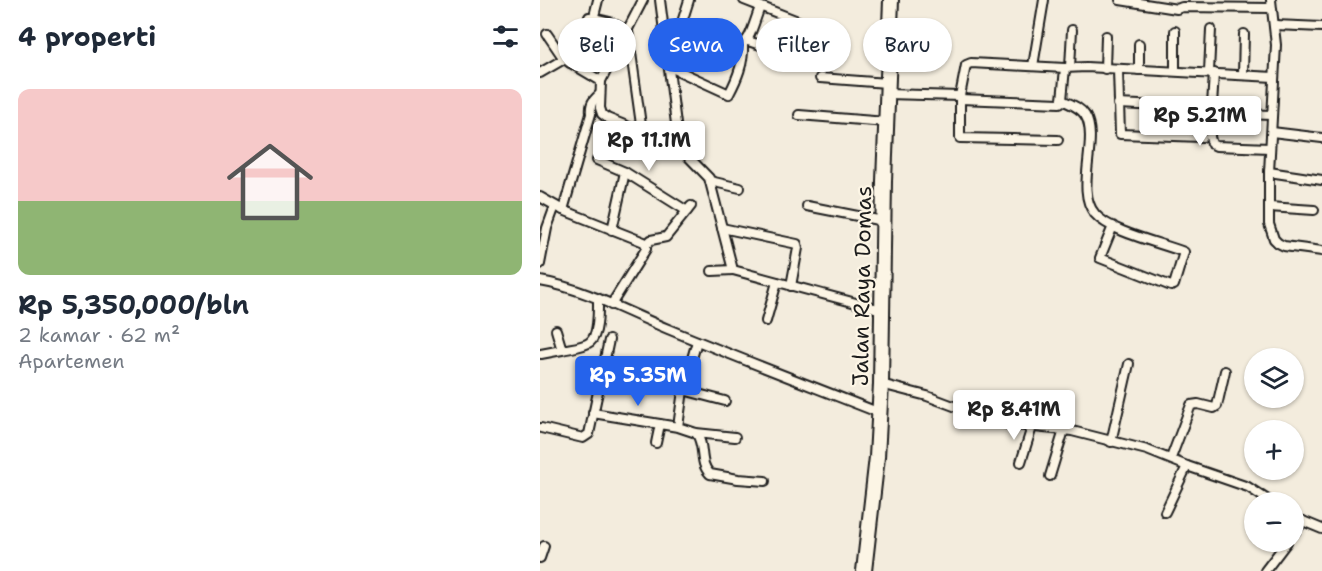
<!DOCTYPE html>
<html lang="id">
<head>
<meta charset="utf-8">
<style>
	body { margin:0; font-family:"Shantell Sans",sans-serif; background:#f2f2f3; color:#1f2937; height:100vh; display:flex; flex-direction:column; font-size:22px; white-space:nowrap }
	* { box-sizing:border-box; margin:0 }
	p { font-size:20px; color:#747a83 }
	.icon { flex:none; width:33px; height:33px; fill:none; stroke:currentColor; stroke-width:2; stroke-linecap:round; stroke-linejoin:round }
	.map { position:relative; flex:1; overflow:hidden }
	.details { display:flex; flex-direction:column; background:#fff; width:540px }
	.details>* { flex:none }
	.guide { position:absolute; left:18px; top:18px; width:570px; height:54px; display:flex; gap:12px }
	.buttons { position:absolute; left:704px; top:348px; display:grid; gap:12px }
	.buttons a { display:grid; place-items:center; width:60px; height:60px; border-radius:50%; background:#fff; box-shadow:0 2px 4px #0004; font-size:30px }
	.price { position:absolute; translate:-50% -51px; padding:0 14px; border-radius:6px; background:#fff; color:#222; font-size:20px; line-height:39px; filter:drop-shadow(0 2px 3px #0008) }
	.price::after { content:''; position:absolute; left:50%; top:36px; width:18px; height:14px; margin-left:-9px; background:inherit; clip-path:polygon(0 0,100% 0,50% 100%) }
	.price.active { background:#2563eb; color:#fff }
	ul { padding:0; list-style:none }
	li { display:grid; align-content:center; gap:12px; height:318px; padding:0 18px }
	li+li { border-top:2px solid #e0e1e3 }
	li span { display:grid; place-items:center; height:186px; border-radius:12px; color:#555 }
	li>.icon { margin-inline-start:auto }
	span .icon { width:108px; height:108px; fill:#fffc; stroke-width:1 }
	li b { font-size:26px }
	h2 { display:flex; justify-content:space-between; align-items:center; height:72px; padding:0 18px; font-size:26px }
	.tag { padding:0 21px; border-radius:27px; background:#fff; box-shadow:0 2px 4px #0004; font-size:21px; line-height:54px }
	.tag.active { background:#2563eb; color:#fff }
	main { display:flex; flex:1; min-height:0 }
	.map>svg:first-child { display:block }
	.lines { fill:none; stroke-linecap:round; stroke-linejoin:round }
	.minor-casing { stroke:#1c1c1c; stroke-width:12 }
	.trunk-casing { stroke:#1c1c1c; stroke-width:18 }
	.minor { stroke:#fcf5e5; stroke-width:8 }
	.trunk { stroke:#fcf5e5; stroke-width:14 }
	.labels { text-anchor:middle; dominant-baseline:central; stroke-width:4.5; stroke-linejoin:round; paint-order:stroke }
	.street-label { font-size:22px; fill:#1c1c1c; stroke:#fcf5e5 }
</style>
</head>
<body>
<main>
<section class="details">
<h2>4 properti<svg class="icon" aria-label="filters" viewBox="0 0 24 24"><path d="M4 7h16M4 17h16"/><circle cx="9" cy="7" r="2"/><circle cx="15" cy="17" r="2"/></svg></h2>
<ul>
<li><span style="background:linear-gradient(#f6c9c9 60%,#8fb573 0)"><svg class="icon" aria-label="home" viewBox="0 0 24 24"><path d="M3 11l9-7 9 7M6 9v11h12V9"/></svg></span><div><b>Rp 5,350,000/bln</b><p>2 kamar · 62 m²</p><p>Apartemen</p></div></li>
</ul>
</section>
<div class="map">
<svg width="782" height="571" viewBox="0 0 782 571">
	<rect width="100%" height="100%" fill="#f3ecdd"/>
	<filter id="ink" filterUnits="userSpaceOnUse"><feTurbulence type="fractalNoise" baseFrequency=".0167" numOctaves="2"/><feDisplacementMap in="SourceGraphic" scale="12" xChannelSelector="R" yChannelSelector="G"/><feConvolveMatrix kernelMatrix="1 2 1 2 8 2 1 2 1" color-interpolation-filters="sRGB"/></filter>
	<g filter="url(#ink)">
		<g class="lines">
			<defs>
				<g id="minor">
					<polyline points="103,0 61,81 60,108 62,114 67,118 139,147 169,178 193,270 342,310"/>
					<polyline points="120,0 139,147"/>
					<polyline points="204,0 258,21"/>
					<polyline points="580,0 637,9 642,7 731,8"/>
					<polyline points="731,0 736,45 729,172 729,224 734,239 738,243 744,246 782,251"/>
					<polyline points="54,16 58,0"/>
					<polyline points="735,25 782,27"/>
					<polyline points="7,34 24,59 61,81"/>
					<path d="M167,38C210,53 206,45 220,7"/>
					<polyline points="208,41 248,54"/>
					<polyline points="599,44 599,70"/>
					<polyline points="130,60 149,0"/>
					<polyline points="30,63 49,17 70,22 88,31 102,132"/>
					<polyline points="493,66 504,0"/>
					<path d="M130,67L189,94C197,79 204,63 203,45"/>
					<polyline points="530,67 532,30"/>
					<polyline points="565,69 566,36"/>
					<polyline points="578,70 580,134 662,137"/>
					<polyline points="635,71 635,31"/>
					<polyline points="669,72 671,29"/>
					<polyline points="0,73 24,59"/>
					<polyline points="674,73 670,137 672,144 676,146 730,148"/>
					<polyline points="703,75 704,34"/>
					<polyline points="280,78 347,83"/>
					<polyline points="347,94 420,96"/>
					<path d="M420,99L520,103L522,100C530,104 540,107 545,115C560,139 534,190 555,214C570,232 621,243 644,252L634,285L631,286L560,258L573,226"/>
					<polyline points="522,100 525,68"/>
					<polyline points="578,104 664,108"/>
					<polyline points="671,113 732,115"/>
					<polyline points="259,115 346,122"/>
					<polyline points="732,132 782,138"/>
					<polyline points="518,140 420,138 420,96 426,65 431,63 525,68 546,67 734,77"/>
					<polyline points="57,160 85,172 147,211"/>
					<polyline points="729,172 782,180"/>
					<polyline points="170,181 200,188"/>
					<polyline points="0,197 23,210 104,242 106,245 106,249 71,305"/>
					<polyline points="267,206 343,221"/>
					<polyline points="729,207 774,210"/>
					<path d="M23,210L51,114C50,104 52,101 60,94"/>
					<polyline points="182,228 257,244 258,248 251,286"/>
					<polyline points="72,230 85,172"/>
					<polyline points="106,245 111,240 126,237 151,206"/>
					<polyline points="0,264 7,228 15,206"/>
					<polyline points="172,271 193,270"/>
					<path d="M0,281C43,288 87,312 128,329C198,358 269,385 340,413"/>
					<polyline points="226,321 237,282"/>
					<path d="M16,330L22,350C30,348 44,347 50,342C59,335 58,309 58,299"/>
					<polyline points="157,341 143,390 138,427 156,433 195,437"/>
					<polyline points="1,354 22,350"/>
					<polyline points="341,384 387,396 451,420 468,424 532,431 607,450 647,466 708,487 731,502"/>
					<polyline points="143,390 185,401"/>
					<polyline points="53,413 138,427"/>
					<polyline points="1,428 43,438 49,434 69,340"/>
					<path d="M156,433C166,446 158,462 170,474L198,479L225,481"/>
					<polyline points="571,442 589,364"/>
					<polyline points="116,443 120,424"/>
					<polyline points="631,458 651,405 658,404 674,408 677,406 685,371"/>
					<polyline points="481,462 492,427"/>
					<polyline points="510,476 524,430"/>
					<polyline points="625,512 647,466"/>
					<polyline points="753,517 782,529"/>
					<polyline points="753,534 763,521"/>
					<polyline points="0,558 4,546"/>
					<polyline points="725,571 747,542"/>
				</g>
				<polyline id="trunk" points="324,571 337,457 341,384 344,181 351,0"/>
			</defs>
			<!-- minor casing -->
			<use href="#minor" class="minor-casing"/>
			<!-- trunk casing -->
			<use href="#trunk" class="trunk-casing"/>
			<!-- minor -->
			<use href="#minor" class="minor"/>
			<!-- trunk -->
			<use href="#trunk" class="trunk"/>
		</g>
	</g>
	<g class="labels">
		<!-- street labels -->
		<g class="street-label">
			<text transform="translate(322 286) rotate(-89)">Jalan Raya Domas</text>
		</g>
	</g>
</svg>
<div class="buttons">
<a><svg class="icon" aria-label="layers" viewBox="0 0 24 24"><path d="M12 4l9 5-9 5-9-5zM3 14l9 5 9-5"/></svg></a>
<a>+</a>
<a>−</a>
</div>
<b class="price" style="left:660px;top:147px">Rp 5.21M</b>
<b class="price" style="left:109px;top:172px">Rp 11.1M</b>
<b class="price active" style="left:98px;top:407px">Rp 5.35M</b>
<b class="price" style="left:474px;top:441px">Rp 8.41M</b>
<div class="guide">
<a class="tag">Beli</a>
<a class="tag active">Sewa</a>
<a class="tag">Filter</a>
<a class="tag">Baru</a>
</div>
</div>
</main>
</body>
</html>
